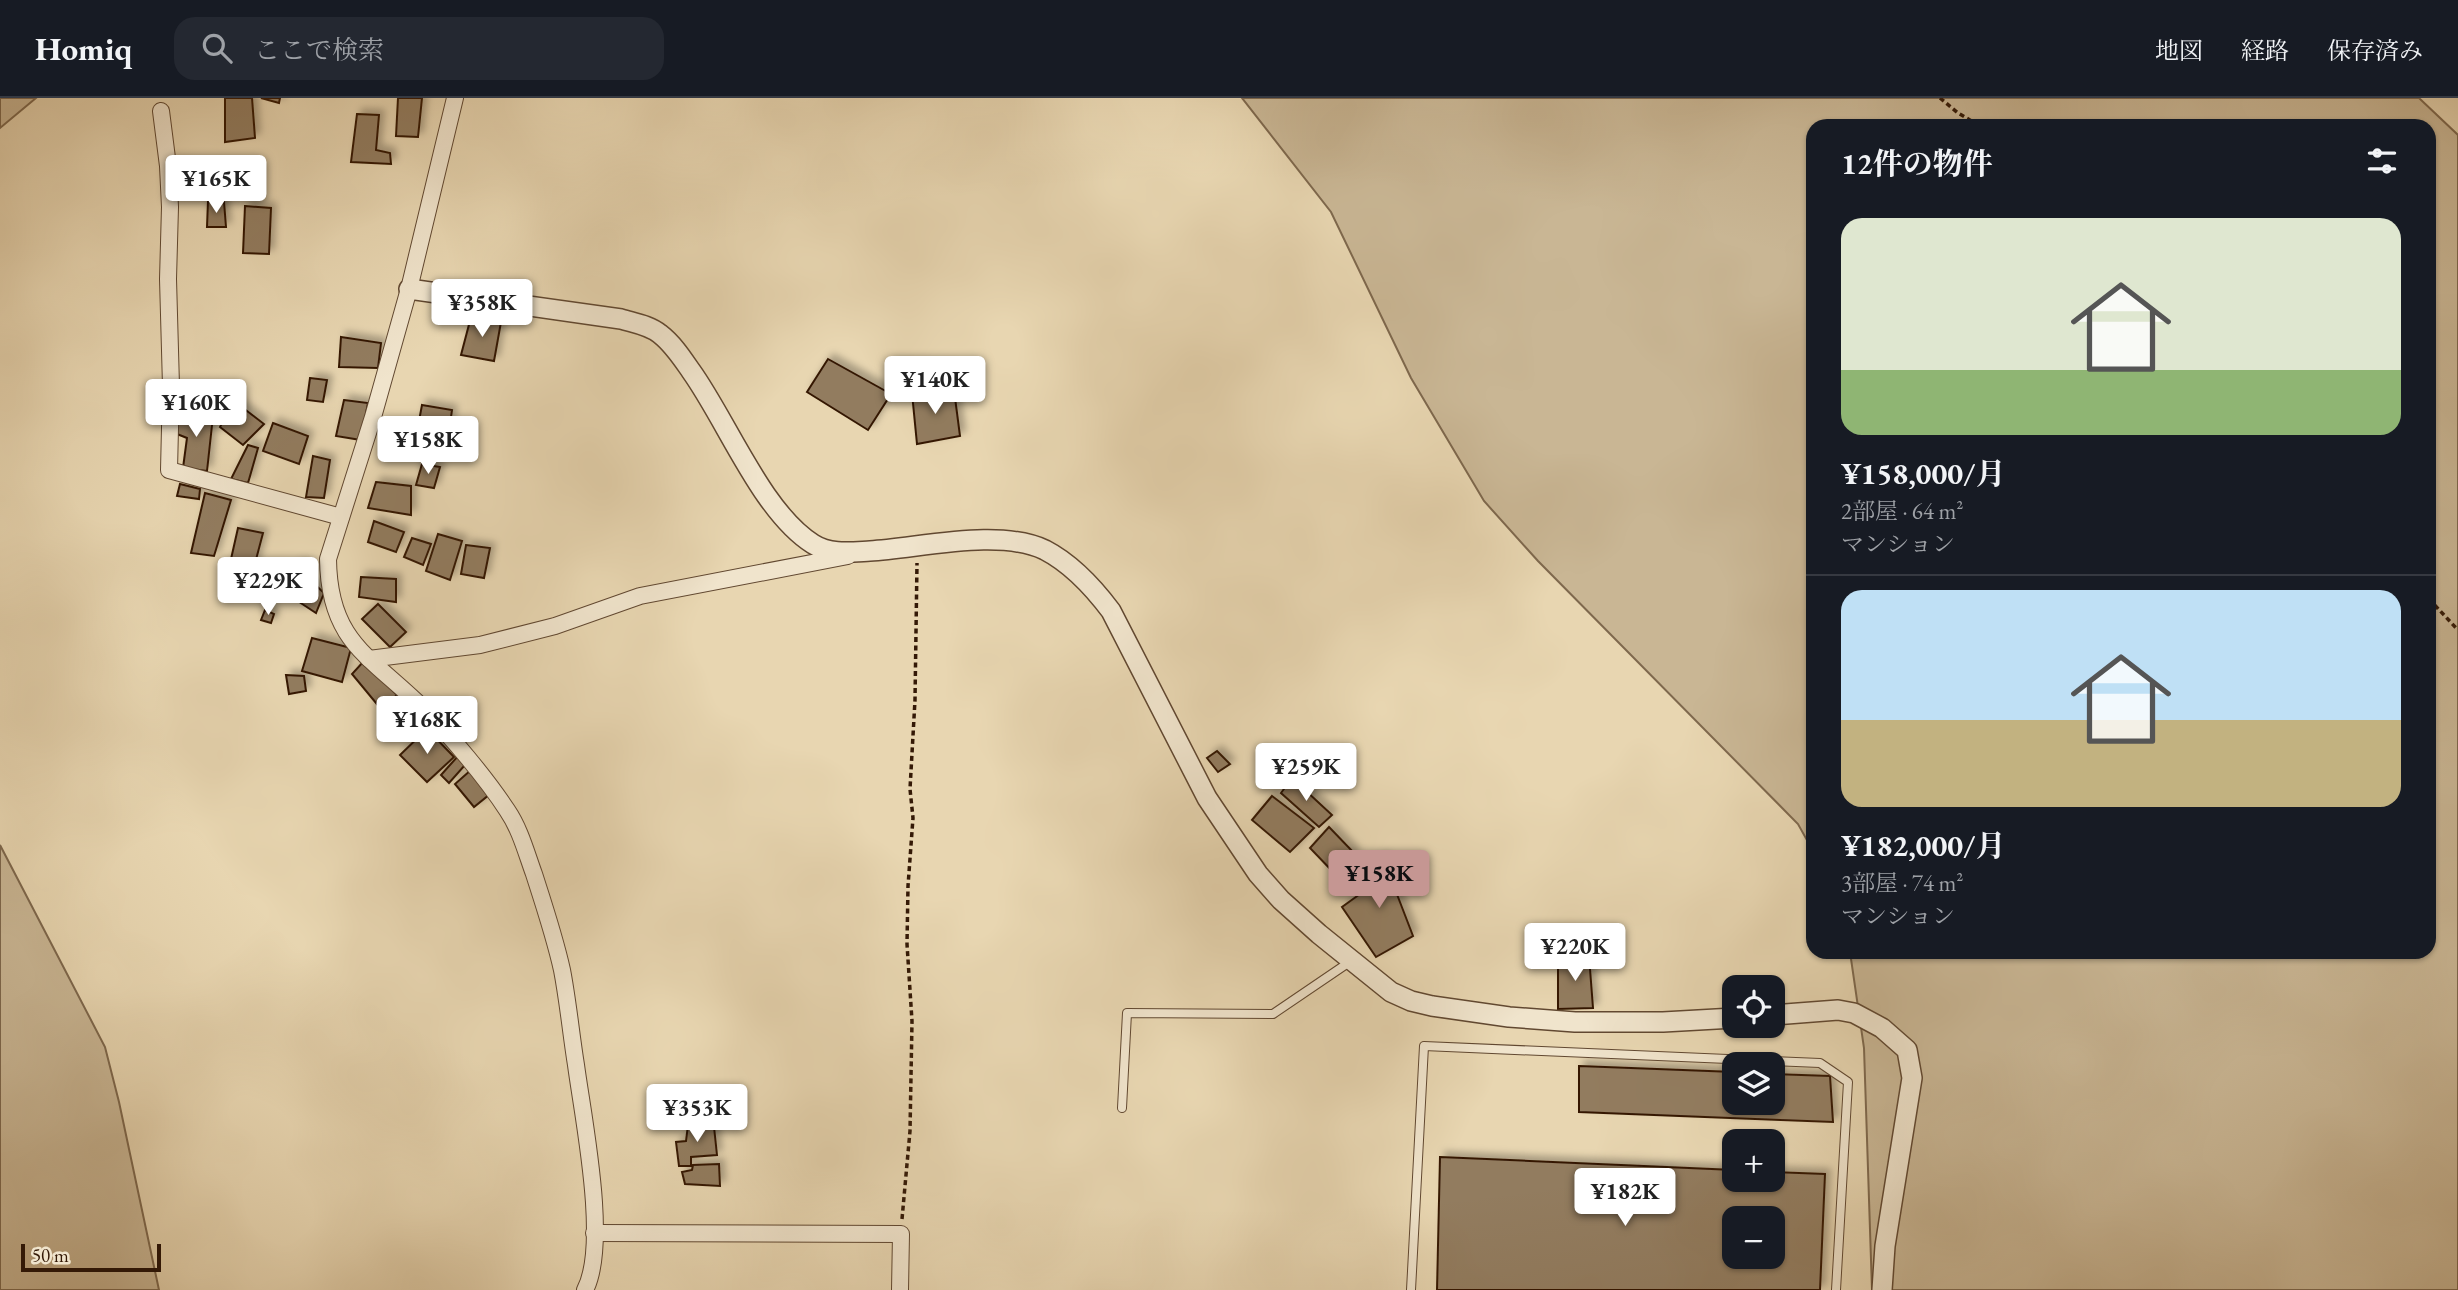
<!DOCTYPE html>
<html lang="ja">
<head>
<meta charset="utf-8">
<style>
	body { margin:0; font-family:"EB Garamond","Noto Serif JP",serif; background:#242831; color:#f1f3f6; height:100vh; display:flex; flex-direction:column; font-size:26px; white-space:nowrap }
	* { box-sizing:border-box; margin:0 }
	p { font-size:23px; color:#9ea1a6 }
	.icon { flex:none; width:38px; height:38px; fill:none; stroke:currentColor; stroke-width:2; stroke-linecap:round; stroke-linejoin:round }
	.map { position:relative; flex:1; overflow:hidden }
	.panel { position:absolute; left:1806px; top:21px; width:630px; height:840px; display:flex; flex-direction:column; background:#171b24; border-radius:21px; box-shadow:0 2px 5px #0004 }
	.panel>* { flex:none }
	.controls { position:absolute; left:1722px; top:877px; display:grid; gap:14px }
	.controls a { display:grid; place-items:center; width:63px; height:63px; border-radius:14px; background:#171b24; box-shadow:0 2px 5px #0004; font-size:35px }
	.scale { position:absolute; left:21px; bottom:18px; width:140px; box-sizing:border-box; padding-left:7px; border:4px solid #341906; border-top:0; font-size:19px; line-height:24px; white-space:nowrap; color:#341906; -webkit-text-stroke:5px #f0e4cc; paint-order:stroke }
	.price { position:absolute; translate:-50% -60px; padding:0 16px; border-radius:7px; background:#fff; color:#222; font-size:23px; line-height:46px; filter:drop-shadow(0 2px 4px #0008) }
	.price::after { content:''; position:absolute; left:50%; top:42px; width:21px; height:16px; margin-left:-10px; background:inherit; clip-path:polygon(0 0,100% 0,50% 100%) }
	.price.on { background:#c59692; color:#111 }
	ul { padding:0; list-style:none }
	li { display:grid; align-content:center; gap:14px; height:371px; padding:0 35px }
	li+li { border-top:2px solid #363941 }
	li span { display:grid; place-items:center; height:217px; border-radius:21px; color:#555 }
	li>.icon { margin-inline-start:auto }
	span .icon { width:126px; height:126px; fill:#fffc; stroke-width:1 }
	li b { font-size:30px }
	h2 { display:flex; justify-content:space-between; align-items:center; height:84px; padding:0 35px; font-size:30px }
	header { display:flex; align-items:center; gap:42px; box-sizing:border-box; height:98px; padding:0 35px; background:#171b24; border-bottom:2px solid #363941 }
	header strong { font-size:33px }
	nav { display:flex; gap:38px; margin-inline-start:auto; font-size:24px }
	.search { width:490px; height:63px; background:#242831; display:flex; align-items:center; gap:18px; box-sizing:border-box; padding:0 24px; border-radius:21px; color:#9ea1a6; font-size:26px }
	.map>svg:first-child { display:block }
	.green { fill:#c9b694; stroke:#7e684d; stroke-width:2 }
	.building { fill:#927b5f; stroke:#341906; stroke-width:2; fill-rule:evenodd; filter:url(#shadow) }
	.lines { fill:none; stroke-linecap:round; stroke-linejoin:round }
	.service-casing { stroke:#614831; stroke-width:10 }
	.minor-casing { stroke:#614831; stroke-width:18 }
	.tertiary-casing { stroke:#614831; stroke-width:22 }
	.path { stroke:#341906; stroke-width:3.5; stroke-dasharray:5 3.5; stroke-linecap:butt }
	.service { stroke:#f0e4cc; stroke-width:8 }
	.minor { stroke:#f0e4cc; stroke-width:16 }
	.tertiary { stroke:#f0e4cc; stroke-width:19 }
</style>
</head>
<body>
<header>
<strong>Homiq</strong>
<div class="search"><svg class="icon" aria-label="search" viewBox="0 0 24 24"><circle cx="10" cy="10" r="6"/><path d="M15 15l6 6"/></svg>ここで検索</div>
<nav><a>地図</a><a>経路</a><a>保存済み</a></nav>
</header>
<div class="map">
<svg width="2458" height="1192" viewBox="0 0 2458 1192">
	<defs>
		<filter id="shadow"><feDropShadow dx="5" dy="-5" stdDeviation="3.5" flood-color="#0004"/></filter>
	</defs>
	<rect width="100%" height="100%" fill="#e8d6b1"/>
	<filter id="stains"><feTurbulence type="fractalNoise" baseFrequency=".00286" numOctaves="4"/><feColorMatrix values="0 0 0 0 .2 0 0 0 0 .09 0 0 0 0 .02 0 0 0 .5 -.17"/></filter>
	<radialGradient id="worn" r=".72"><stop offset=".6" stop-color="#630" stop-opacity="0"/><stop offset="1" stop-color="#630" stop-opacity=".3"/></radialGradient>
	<!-- green -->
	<g class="green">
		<polygon points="0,0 36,0 0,30"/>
		<polygon points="1242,0 2419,0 2458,37 2458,1192 1872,1192 1864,950 1850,854 2429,854 2429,28 1813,28 1813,753 1798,726 1538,463 1484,403 1411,280 1331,114"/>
		<polygon points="0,747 105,949 119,1004 159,1192 0,1192"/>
	</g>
	<!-- building -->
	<g class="building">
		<polygon points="225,0 252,0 255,40 225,44"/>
		<polygon points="261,0 280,0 279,5"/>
		<polygon points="398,0 422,0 418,39 396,38"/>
		<polygon points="357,16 379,17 376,52 390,55 391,66 351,64"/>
		<polygon points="208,103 224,104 226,129 207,129"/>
		<polygon points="245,108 271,110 269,156 243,155"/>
		<polygon points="471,219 501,224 494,263 461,257"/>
		<polygon points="341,239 381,245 378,270 339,269"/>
		<polygon points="828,261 891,296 868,332 807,294"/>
		<polygon points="893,267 950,270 949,288 890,287"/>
		<polygon points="310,280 327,282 323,304 307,302"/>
		<polygon points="954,292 960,338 917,346 912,295"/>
		<polygon points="344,302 368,305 361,342 336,338"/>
		<polygon points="234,303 264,326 243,347 220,329"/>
		<polygon points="422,307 452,312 447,348 415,344"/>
		<polygon points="178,314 213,318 207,373 183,370 187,340 177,336"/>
		<polygon points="273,325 308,338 299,366 263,353"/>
		<polygon points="248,347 258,350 248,385 231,381"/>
		<polygon points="313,358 330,362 324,400 306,399"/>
		<polygon points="422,366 440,369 434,390 416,387"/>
		<polygon points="376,384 411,388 411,417 368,410"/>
		<polygon points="180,386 200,391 199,401 177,398"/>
		<polygon points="205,395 231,402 214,458 191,455"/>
		<polygon points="374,423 404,434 396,454 368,444"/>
		<polygon points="238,430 263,435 253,473 229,470"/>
		<polygon points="438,436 462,443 450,482 426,473"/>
		<polygon points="412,440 431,446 423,467 404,459"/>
		<polygon points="466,447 490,450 484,480 461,476"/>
		<polygon points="298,467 312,472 308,480 324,495 316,515 284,494"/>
		<polygon points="361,479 396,481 396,504 359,499"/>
		<polygon points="378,506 406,534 390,549 362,521"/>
		<polygon points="265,512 274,516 271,525 261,522"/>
		<polygon points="312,540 351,550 342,584 302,573"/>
		<polygon points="364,563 397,597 381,611 352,576"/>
		<polygon points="286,577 304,578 306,593 289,596"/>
		<polygon points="427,631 454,659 427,684 400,657"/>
		<polygon points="1217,653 1230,666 1218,674 1207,660"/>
		<polygon points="458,658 465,667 449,685 441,677"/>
		<polygon points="471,672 490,696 474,709 455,686"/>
		<polygon points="1292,680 1332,717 1319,729 1281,695"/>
		<polygon points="1272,698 1314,730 1290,754 1252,722"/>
		<polygon points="1329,729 1355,756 1335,776 1310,750"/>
		<polygon points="1383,760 1413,838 1376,859 1342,809 1367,791 1357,770"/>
		<polygon points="1589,858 1593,910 1558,911 1558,861"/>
		<polygon points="1579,968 1734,974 1734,1004 1773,1004 1773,976 1830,978 1833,1024 1579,1014"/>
		<polygon points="688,1027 714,1029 717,1057 691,1059 691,1068 679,1068 676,1044 686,1043"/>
		<path d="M1440,1059L1734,1072V1082H1773V1074L1825,1076L1820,1192H1437ZM1734,1120H1773V1158H1734Z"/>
		<polygon points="719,1066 720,1088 685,1086 682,1074 692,1072 693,1067"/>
	</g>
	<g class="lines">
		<defs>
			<g id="service">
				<polyline points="1122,1010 1127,915 1273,916 1351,863"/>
				<polyline points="1411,1192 1424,948 1820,965 1848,984 1836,1192"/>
			</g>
			<g id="minor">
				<path d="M455,0L409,191L373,319L328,461C329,544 370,558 423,610C450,637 486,680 507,712C520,731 526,754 534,776C544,807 555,840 562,872C568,903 571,936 576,967C583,1020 609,1146 585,1192"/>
				<polyline points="161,13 168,68 170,109 168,181 171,288 169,372 341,419"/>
				<polyline points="369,561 480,547 555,528 640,498 848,458"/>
				<polyline points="594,1135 901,1136 900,1192"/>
			</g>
			<g id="tertiary">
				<path d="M409,191L621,221C634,225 649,227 660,236C673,246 682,260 691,273C727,323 762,414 813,446C830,457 851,454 870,453C920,450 999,430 1045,452C1072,466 1093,489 1111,513L1207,700L1258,776L1281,802L1319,836L1391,894L1411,903L1432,908L1509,919L1575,924H1663L1734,920"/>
				<polyline points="1773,917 1838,912 1854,915 1882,930 1907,952 1912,980 1885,1148 1882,1192"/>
			</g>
		</defs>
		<!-- service casing -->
		<use href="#service" class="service-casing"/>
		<!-- minor casing -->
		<use href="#minor" class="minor-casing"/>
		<!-- tertiary casing -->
		<use href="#tertiary" class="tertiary-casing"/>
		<!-- path -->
		<g class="path">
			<polyline points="1940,0 1958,15 1980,28"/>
			<polyline points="2429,501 2458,532"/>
			<polyline points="902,1121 910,1033 912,923 907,846 908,788 913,720 910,691 915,602 917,465"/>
		</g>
		<!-- service -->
		<use href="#service" class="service"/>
		<!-- minor -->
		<use href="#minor" class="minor"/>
		<!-- tertiary -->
		<use href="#tertiary" class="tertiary"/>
	</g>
	<rect width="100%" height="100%" filter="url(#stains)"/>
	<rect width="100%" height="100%" fill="url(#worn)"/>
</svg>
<div class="controls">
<a><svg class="icon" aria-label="locate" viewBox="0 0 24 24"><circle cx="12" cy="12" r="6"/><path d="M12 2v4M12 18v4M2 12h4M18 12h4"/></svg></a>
<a><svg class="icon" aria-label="layers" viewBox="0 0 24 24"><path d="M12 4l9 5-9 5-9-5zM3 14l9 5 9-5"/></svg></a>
<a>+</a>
<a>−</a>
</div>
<div class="scale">50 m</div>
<b class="price" style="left:216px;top:117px">¥165K</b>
<b class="price" style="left:482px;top:241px">¥358K</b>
<b class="price" style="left:935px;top:318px">¥140K</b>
<b class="price" style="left:196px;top:341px">¥160K</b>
<b class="price" style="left:428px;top:378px">¥158K</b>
<b class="price" style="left:268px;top:519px">¥229K</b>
<b class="price" style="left:427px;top:658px">¥168K</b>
<b class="price" style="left:1306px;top:705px">¥259K</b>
<b class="price on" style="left:1379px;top:812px">¥158K</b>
<b class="price" style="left:1575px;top:885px">¥220K</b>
<b class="price" style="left:697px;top:1046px">¥353K</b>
<b class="price" style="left:1625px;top:1130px">¥182K</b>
<section class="panel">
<h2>12件の物件<svg class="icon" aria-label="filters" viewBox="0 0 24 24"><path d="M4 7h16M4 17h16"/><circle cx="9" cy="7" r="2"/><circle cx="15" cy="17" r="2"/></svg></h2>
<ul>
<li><span style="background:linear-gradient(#dfe7d0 70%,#8fb573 0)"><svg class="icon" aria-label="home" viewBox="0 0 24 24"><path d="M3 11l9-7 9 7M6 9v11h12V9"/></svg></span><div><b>¥158,000/月</b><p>2部屋 · 64 m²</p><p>マンション</p></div></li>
<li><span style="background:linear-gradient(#bfe0f5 60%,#c2b280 0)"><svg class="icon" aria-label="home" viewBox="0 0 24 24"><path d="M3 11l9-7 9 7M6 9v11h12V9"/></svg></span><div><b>¥182,000/月</b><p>3部屋 · 74 m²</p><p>マンション</p></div></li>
</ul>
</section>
</div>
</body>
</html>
